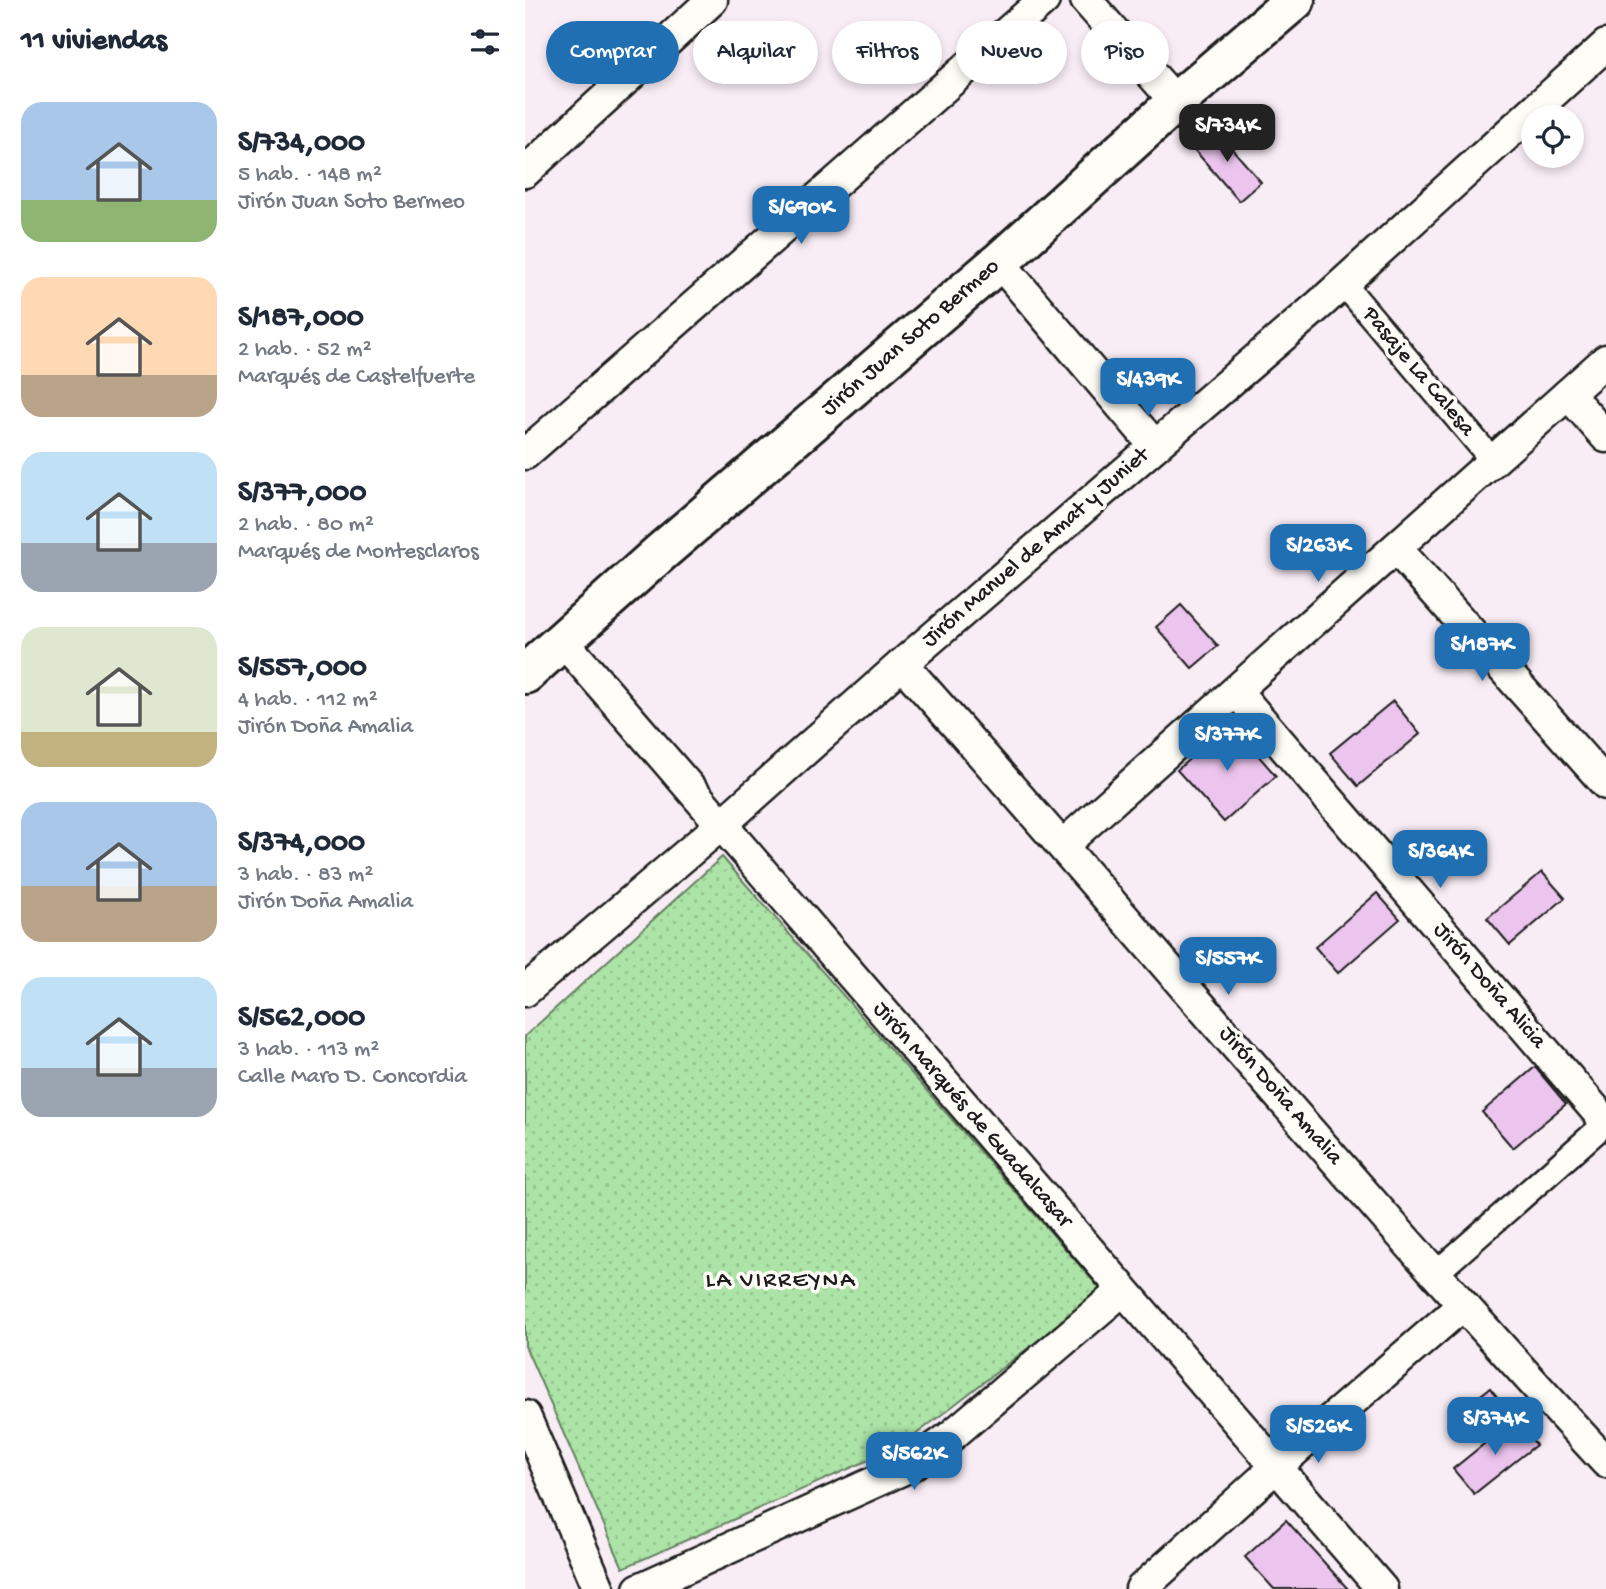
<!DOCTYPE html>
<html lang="es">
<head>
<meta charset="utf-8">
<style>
	body { margin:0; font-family:"Gochi Hand",sans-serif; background:#f2f2f3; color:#1f2937; height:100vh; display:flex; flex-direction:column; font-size:26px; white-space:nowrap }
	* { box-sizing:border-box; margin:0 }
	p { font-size:23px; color:#747a83 }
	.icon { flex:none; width:38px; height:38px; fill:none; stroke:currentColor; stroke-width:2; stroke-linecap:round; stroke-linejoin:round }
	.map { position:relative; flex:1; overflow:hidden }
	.panel { display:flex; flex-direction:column; background:#fff; width:525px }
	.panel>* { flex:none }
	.guide { position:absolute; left:21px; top:21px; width:665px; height:63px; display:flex; gap:14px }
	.buttons { position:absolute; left:996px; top:105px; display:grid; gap:14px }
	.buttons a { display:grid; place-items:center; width:63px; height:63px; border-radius:50%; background:#fff; box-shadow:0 4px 10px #0003; font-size:35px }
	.price { position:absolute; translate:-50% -60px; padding:0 16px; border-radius:14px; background:#1f6fb2; color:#fff; font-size:23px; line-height:46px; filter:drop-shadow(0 2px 4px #0008) }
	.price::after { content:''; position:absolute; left:50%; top:42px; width:21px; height:16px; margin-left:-10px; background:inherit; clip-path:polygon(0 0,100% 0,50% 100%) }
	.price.current { background:#222; color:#fff }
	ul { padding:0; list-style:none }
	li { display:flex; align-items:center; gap:21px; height:175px; padding:0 21px }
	li span { display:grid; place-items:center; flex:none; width:196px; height:140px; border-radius:21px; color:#555 }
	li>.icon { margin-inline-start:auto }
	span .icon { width:84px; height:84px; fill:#fffc; stroke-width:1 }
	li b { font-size:30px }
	h2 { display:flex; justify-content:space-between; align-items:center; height:84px; padding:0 21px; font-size:30px }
	.chip { padding:0 24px; border-radius:32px; background:#fff; box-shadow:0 4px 10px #0003; font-size:24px; line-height:63px }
	.chip.current { background:#1f6fb2; color:#fff }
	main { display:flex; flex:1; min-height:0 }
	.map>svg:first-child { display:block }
	.park { fill:url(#park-dots); stroke:#648061; stroke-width:2 }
	.building { fill:#ecc5ef; stroke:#1c1c1c; stroke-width:2 }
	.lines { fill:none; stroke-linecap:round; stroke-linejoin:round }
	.pedestrian-casing { stroke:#1c1c1c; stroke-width:28 }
	.minor-casing { stroke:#1c1c1c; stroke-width:35 }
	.tertiary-casing { stroke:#1c1c1c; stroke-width:44 }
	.pedestrian { stroke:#fdfcf7; stroke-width:23 }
	.minor { stroke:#fdfcf7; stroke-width:30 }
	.tertiary { stroke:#fdfcf7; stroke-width:38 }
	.labels { text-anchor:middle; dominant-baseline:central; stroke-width:7; stroke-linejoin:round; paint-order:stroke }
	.street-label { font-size:23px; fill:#1c1c1c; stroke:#fdfcf7 }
	.neighbourhood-label { font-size:24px; letter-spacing:2px; fill:#1c1c1c; stroke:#fdfcf7 }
</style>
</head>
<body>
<main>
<section class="panel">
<h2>11 viviendas<svg class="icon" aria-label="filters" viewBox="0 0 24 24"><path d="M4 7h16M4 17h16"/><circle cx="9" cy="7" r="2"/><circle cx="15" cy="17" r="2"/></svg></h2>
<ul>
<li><span style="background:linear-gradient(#a9c7e8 70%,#8fb573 0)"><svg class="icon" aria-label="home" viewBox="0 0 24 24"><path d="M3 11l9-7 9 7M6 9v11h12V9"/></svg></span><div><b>S/734,000</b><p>5 hab. · 148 m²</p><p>Jirón Juan Soto Bermeo</p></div></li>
<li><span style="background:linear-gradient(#ffd9b3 70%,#b9a48a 0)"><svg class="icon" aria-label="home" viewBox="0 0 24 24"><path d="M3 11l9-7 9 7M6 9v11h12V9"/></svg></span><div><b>S/187,000</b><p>2 hab. · 52 m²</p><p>Marqués de Castelfuerte</p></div></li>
<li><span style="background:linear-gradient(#bfe0f5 65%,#9aa5b1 0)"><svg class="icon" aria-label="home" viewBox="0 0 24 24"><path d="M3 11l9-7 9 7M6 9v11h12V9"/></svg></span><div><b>S/377,000</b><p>2 hab. · 80 m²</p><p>Marqués de Montesclaros</p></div></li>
<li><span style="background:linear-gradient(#dfe7d0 75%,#c2b280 0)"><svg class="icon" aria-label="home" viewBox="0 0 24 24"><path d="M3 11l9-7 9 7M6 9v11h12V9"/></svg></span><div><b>S/557,000</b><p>4 hab. · 112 m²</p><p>Jirón Doña Amalia</p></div></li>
<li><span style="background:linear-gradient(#a9c7e8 60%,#b9a48a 0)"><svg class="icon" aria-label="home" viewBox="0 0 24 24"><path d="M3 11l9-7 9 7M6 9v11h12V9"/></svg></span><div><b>S/374,000</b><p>3 hab. · 83 m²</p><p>Jirón Doña Amalia</p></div></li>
<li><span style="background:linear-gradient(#bfe0f5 65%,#9aa5b1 0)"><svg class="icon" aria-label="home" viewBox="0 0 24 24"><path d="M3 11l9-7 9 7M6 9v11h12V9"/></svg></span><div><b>S/562,000</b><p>3 hab. · 113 m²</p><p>Calle Maro D. Concordia</p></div></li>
</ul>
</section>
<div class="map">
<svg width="1081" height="1589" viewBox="0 0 1081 1589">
	<defs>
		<pattern id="park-dots" width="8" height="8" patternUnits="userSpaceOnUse" patternTransform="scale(1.75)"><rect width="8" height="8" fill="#ace3a6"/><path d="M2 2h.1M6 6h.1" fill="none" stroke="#93c28e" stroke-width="1.8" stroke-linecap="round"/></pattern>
	</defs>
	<rect width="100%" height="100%" fill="#f8ecf5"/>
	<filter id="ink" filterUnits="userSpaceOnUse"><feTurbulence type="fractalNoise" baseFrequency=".0143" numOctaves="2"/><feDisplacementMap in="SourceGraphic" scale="14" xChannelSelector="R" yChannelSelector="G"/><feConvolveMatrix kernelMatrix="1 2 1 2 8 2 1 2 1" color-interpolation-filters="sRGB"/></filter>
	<g filter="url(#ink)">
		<!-- park -->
		<polygon class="park" points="197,857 577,1291 376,1446 98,1568 0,1346 0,1036"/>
		<!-- building -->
		<g class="building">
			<polygon points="689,128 736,182 714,201 667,147"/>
			<polygon points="656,605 693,646 667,668 631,627"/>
			<polygon points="868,701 895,734 833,786 805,753"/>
			<polygon points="705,723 751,776 699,822 652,770"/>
			<polygon points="1017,872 1040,898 985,945 962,918"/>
			<polygon points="852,893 875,919 813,973 790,947"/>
			<polygon points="1010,1067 1041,1104 988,1148 957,1112"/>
			<polygon points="965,1388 990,1419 961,1443 935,1411"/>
			<polygon points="990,1419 1011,1445 949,1494 928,1469"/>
			<polygon points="761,1520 823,1589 749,1589 720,1557"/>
		</g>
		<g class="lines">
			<defs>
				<g id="pedestrian">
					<polyline points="818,283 968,461"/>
					<polyline points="910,1274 1081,1123"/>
				</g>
				<g id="minor">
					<polyline points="561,0 651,102"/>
					<polyline points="0,172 187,0"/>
					<polyline points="474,262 630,446"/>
					<polyline points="1043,394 1081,437"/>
					<polyline points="0,454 519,0"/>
					<polyline points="871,548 1081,784"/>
					<polyline points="37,640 857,1589"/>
					<path d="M377,664C613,929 840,1202 1081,1462"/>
					<polyline points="711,691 1081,1122"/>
					<polyline points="538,845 1081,360"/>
					<polyline points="0,991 196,825 377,664 794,305 1081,45"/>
					<polyline points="0,1416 74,1589"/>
					<polyline points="114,1589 385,1466 425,1437 598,1290"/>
					<polyline points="616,1589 751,1467 938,1305"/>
				</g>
				<polyline id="tertiary" points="0,674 135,553 474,262 651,102 770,0"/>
			</defs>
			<!-- pedestrian casing -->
			<use href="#pedestrian" class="pedestrian-casing"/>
			<!-- minor casing -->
			<use href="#minor" class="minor-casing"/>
			<!-- tertiary casing -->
			<use href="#tertiary" class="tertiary-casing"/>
			<!-- pedestrian -->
			<use href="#pedestrian" class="pedestrian"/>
			<!-- minor -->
			<use href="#minor" class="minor"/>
			<!-- tertiary -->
			<use href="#tertiary" class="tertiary"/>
		</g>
	</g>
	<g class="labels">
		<!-- street labels -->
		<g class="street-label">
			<text transform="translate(386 338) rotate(-41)">Jirón Juan Soto Bermeo</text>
			<text transform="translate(893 372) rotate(50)">Pasaje La Calesa</text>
			<text transform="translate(511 548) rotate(-41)">Jirón Manuel de Amat y Juniet</text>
			<text transform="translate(964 986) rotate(49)">Jirón Doña Alicia</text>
			<text transform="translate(755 1096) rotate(49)">Jirón Doña Amalia</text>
			<text transform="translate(447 1115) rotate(49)">Jirón Marqués de Guadalcasar</text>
		</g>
		<!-- neighbourhood labels -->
		<g class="neighbourhood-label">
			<text x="256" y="1281">LA VIRREYNA</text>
		</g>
	</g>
</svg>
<div class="buttons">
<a><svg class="icon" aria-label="locate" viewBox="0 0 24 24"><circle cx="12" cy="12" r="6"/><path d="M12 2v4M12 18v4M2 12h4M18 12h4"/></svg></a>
</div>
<b class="price current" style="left:702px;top:164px">S/734K</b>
<b class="price" style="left:276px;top:246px">S/690K</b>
<b class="price" style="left:623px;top:418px">S/439K</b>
<b class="price" style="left:793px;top:584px">S/263K</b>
<b class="price" style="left:957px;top:683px">S/187K</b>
<b class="price" style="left:702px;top:773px">S/377K</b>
<b class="price" style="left:915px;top:890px">S/364K</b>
<b class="price" style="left:703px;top:997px">S/557K</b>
<b class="price" style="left:970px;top:1457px">S/374K</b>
<b class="price" style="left:793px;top:1465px">S/526K</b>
<b class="price" style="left:389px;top:1492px">S/562K</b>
<div class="guide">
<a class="chip current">Comprar</a>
<a class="chip">Alquilar</a>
<a class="chip">Filtros</a>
<a class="chip">Nuevo</a>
<a class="chip">Piso</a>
</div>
</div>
</main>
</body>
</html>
